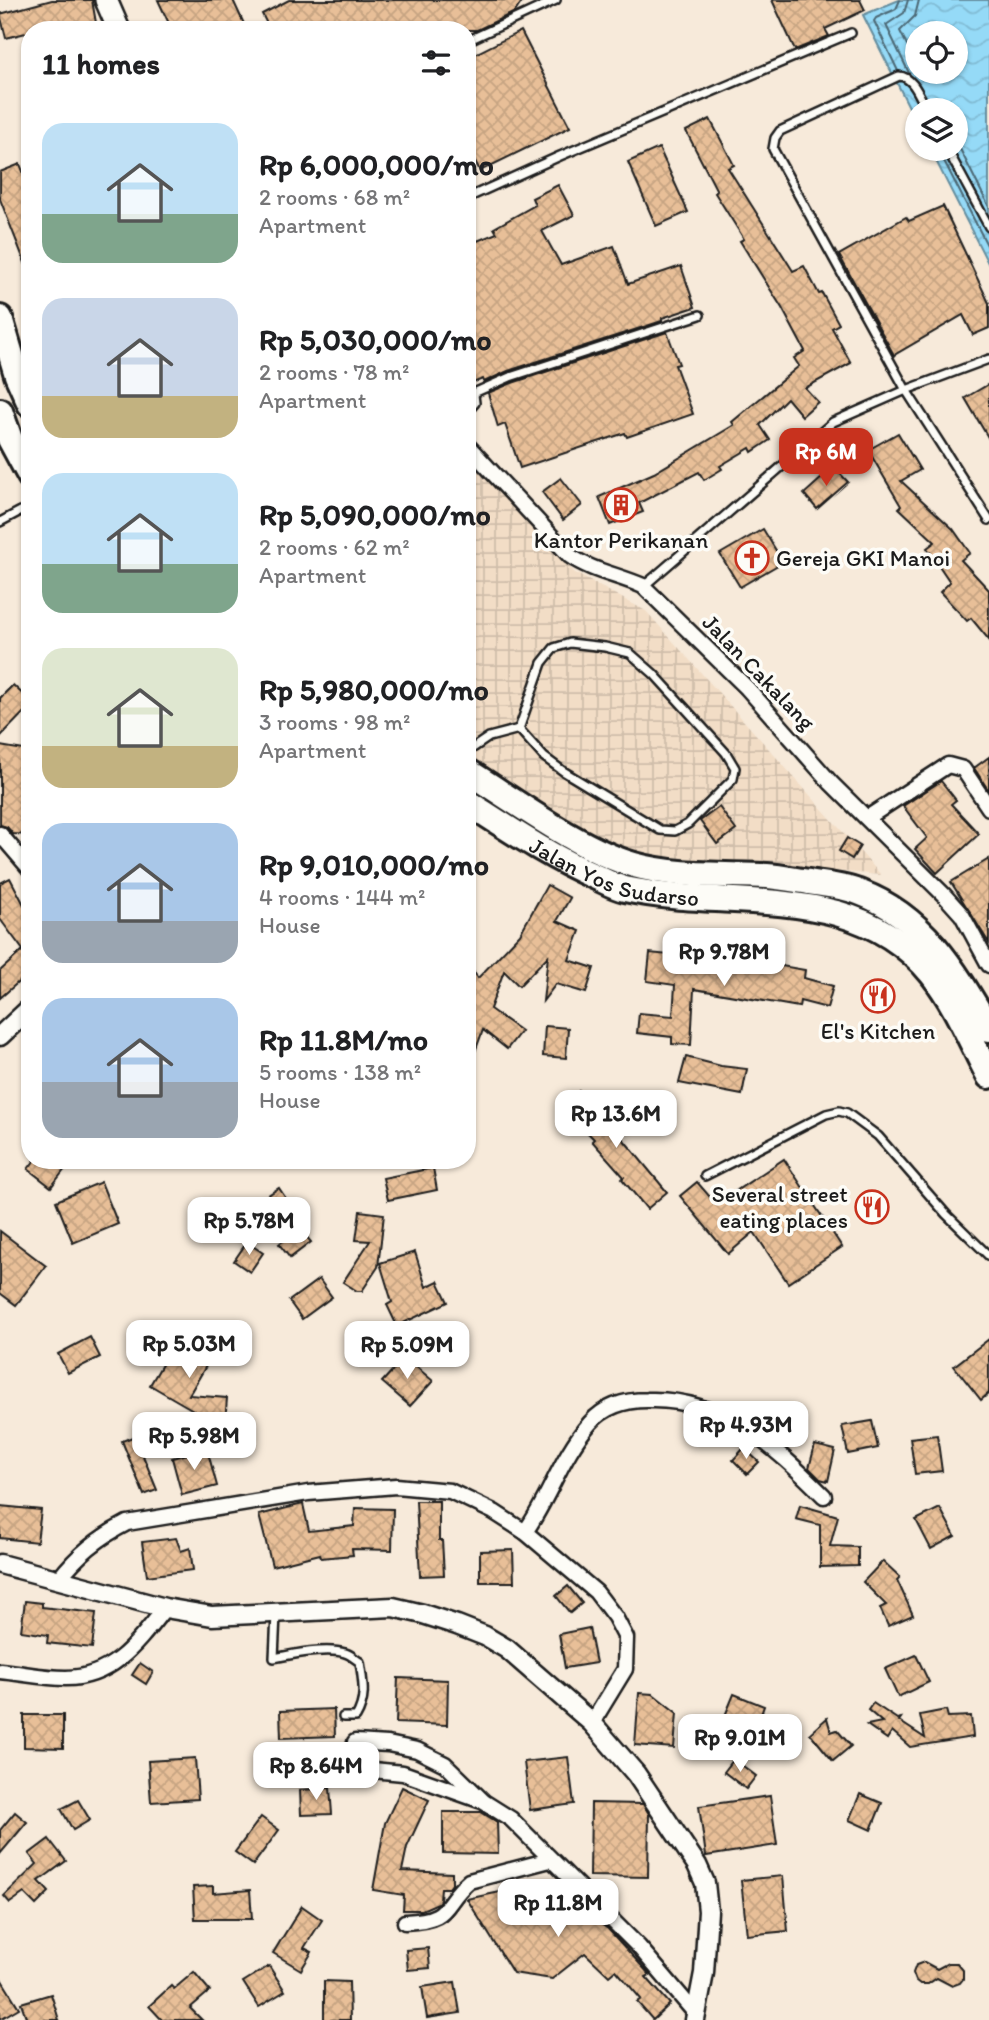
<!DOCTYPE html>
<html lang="en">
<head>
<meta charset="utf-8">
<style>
	body { margin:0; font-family:Itim,sans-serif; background:#f2f2f2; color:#202124; height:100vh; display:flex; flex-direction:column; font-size:26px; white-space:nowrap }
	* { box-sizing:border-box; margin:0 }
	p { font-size:23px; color:#757577 }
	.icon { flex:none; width:38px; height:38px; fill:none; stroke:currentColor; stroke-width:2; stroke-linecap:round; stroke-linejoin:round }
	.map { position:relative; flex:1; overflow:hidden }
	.panel { position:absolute; left:21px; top:21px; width:455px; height:1148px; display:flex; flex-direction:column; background:#fff; border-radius:28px; box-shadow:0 2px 5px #0004 }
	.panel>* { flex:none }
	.fabs { position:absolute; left:905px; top:21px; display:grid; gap:14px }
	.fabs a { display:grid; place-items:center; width:63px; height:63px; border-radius:50%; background:#fff; box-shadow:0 2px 5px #0004; font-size:35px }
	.price { position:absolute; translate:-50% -60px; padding:0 16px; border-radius:14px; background:#fff; color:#222; font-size:23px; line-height:46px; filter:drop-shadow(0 2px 4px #0008) }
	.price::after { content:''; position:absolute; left:50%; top:42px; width:21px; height:16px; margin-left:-10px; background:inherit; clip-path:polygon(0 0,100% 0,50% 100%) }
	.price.active { background:#c8321e; color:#fff }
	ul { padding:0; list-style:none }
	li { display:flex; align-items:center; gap:21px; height:175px; padding:0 21px }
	li span { display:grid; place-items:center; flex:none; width:196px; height:140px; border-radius:21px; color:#555 }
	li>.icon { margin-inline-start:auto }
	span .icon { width:84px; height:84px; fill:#fffc; stroke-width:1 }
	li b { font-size:30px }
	h2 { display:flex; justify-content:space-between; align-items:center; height:84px; padding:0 21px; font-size:30px }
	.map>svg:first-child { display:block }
	.industrial { fill:url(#industrial-grid) }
	.water { fill:url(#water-waves); stroke:#658e9f; stroke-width:2; fill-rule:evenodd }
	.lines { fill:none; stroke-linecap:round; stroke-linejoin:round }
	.shore { stroke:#4c6874; stroke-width:2 }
	.building { fill:url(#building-cross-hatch); stroke:#1c1c1c; stroke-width:2 }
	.service-casing { stroke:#1c1c1c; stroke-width:12 }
	.minor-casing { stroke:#1c1c1c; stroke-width:19 }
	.tertiary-casing { stroke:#1c1c1c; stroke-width:23 }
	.secondary-casing { stroke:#1c1c1c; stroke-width:26 }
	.trunk-casing { stroke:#1c1c1c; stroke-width:30 }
	.service { stroke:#fdfcf7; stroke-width:7 }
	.minor { stroke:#fdfcf7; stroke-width:14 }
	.tertiary { stroke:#fdfcf7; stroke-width:18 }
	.secondary { stroke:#fdfcf7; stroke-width:21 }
	.trunk { stroke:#fdfcf7; stroke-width:24 }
	.labels { text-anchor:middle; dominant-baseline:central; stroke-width:7; stroke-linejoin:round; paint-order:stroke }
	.poi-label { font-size:23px; fill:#1c1c1c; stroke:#fdfcf7 }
	.street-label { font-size:23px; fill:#1c1c1c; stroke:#fdfcf7 }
</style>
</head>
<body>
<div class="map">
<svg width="989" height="2020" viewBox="0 0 989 2020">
	<defs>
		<pattern id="industrial-grid" width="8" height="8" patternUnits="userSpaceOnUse" patternTransform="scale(1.75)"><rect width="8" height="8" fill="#f2ddc6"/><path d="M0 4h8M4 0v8" fill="none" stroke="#cfbdaa"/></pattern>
		<pattern id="water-waves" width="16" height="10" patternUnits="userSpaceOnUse" patternTransform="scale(1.75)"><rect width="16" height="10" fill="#95daf7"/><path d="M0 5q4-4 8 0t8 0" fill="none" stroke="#80bad3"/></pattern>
		<pattern id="building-cross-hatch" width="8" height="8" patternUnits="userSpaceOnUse" patternTransform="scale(1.75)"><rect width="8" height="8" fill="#e8bf98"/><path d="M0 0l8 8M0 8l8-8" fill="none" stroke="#c6a482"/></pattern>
	</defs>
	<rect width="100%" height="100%" fill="#f7eada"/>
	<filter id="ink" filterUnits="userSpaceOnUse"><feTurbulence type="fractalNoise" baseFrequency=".0143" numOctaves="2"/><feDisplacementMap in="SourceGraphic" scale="14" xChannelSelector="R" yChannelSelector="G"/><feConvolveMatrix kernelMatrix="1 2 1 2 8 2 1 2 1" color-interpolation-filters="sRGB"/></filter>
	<g filter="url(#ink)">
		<!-- industrial -->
		<polygon class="industrial" points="477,465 575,573 646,611 881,875 611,852 467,765 467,478"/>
		<!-- water -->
		<path class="water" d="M899,0H989V265L930,149H956V110H917V123L863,15ZM917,33H956V72H917Z"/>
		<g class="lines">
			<!-- shore -->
			<g class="shore">
				<polyline points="908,0 904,13 886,25 910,75"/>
				<polyline points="917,65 900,31 915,16 919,0"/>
				<polyline points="898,71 874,21 876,18 896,9 900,0"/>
				<polyline points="956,141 989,207"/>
				<polyline points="938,149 989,249"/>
			</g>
		</g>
		<!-- building -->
		<g class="building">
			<polygon points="52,0 92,0 96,23 53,30 30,30 30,32 6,38 0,14"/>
			<polygon points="158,0 233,0 245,26 237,30 172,30"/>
			<polygon points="289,0 523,0 515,12 477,30 270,30 262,14"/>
			<polygon points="772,0 860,0 865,10 825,29 829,36 795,50"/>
			<polygon points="521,31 570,127 480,171 467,145 467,58"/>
			<polygon points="710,119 734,165 728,168 793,271 804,266 819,294 822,293 839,324 832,328 851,363 805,388 818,402 802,416 787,398 760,425 770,440 752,452 750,448 720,466 722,469 704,480 699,472 639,503 643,512 610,525 599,497 654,473 734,425 732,422 799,366 794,358 805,351 782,308 740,241 744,239 715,193 717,191 686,131"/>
			<polygon points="659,148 688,212 656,226 628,162"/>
			<polygon points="20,164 30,189 29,273 0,199 0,172"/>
			<polygon points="558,185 574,215 542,231 561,265 614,246 628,284 681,266 695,307 662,318 662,321 508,371 484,382 483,379 467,385 467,245 497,233 494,228 535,205 532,198"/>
			<polygon points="943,206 989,303 989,328 973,335 963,315 894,355 839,255 906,217 909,221"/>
			<polygon points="667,332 679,364 675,365 693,414 627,437 625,433 520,468 505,424 498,427 488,393 512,383"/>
			<polygon points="989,384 989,439 965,398"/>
			<polygon points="898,433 920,470 901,481 953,529 970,553 961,560 989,590 989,640 971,618 967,621 940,592 950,582 927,548 935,542 899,508 901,506 868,450"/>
			<polygon points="834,467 848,482 817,509 804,494"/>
			<polygon points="561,478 582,505 563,520 542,492"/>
			<polygon points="763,529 783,562 740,587 720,554"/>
			<polygon points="13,685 30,701 30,706 0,737 0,698"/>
			<polygon points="0,746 30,751 30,835 13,834 7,827 0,825"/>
			<polygon points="989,757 989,791 974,768"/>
			<polygon points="941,781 956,800 951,804 979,834 937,873 915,849 927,838 903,806"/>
			<polygon points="719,807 736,830 717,844 700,821"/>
			<polygon points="847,838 860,846 852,859 839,851"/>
			<polygon points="989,859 989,943 951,882"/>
			<polygon points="10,878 30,916 30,972 0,998 0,971 23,950 0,919 0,883"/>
			<polygon points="547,885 570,898 557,921 580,931 569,960 594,968 586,993 556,984 543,1001 548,956 519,986 504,971 490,1009 521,1031 507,1049 483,1030 469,1068 467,1068 467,963 478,978 520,934"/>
			<polygon points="721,950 764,958 764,963 805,970 804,978 833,986 827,1008 800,1001 799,1007 694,989 691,1045 672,1044 672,1037 637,1033 639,1013 673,1016 675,985 647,981 650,953 689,957 690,953 719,962"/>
			<polygon points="545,1026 568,1028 566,1058 543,1056"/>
			<polygon points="686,1057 721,1066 747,1069 742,1095 679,1083"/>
			<polygon points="579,1091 604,1116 667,1192 647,1209 622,1179 624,1177 592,1141 594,1139 563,1108"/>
			<polygon points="784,1159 842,1247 788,1283 754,1232 728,1254 680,1196 697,1182 716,1204"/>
			<polygon points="35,1160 72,1160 51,1187 28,1169"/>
			<polygon points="433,1168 437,1190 388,1200 383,1178"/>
			<polygon points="101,1182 118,1224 73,1243 56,1201"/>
			<polygon points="279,1188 293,1209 287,1213 311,1242 290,1258 279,1244 284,1240 259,1201"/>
			<polygon points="360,1211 384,1214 378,1267 362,1291 357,1291 343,1282 370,1241 356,1240"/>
			<polygon points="0,1231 46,1266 16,1305 0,1293"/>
			<polygon points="247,1242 263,1253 250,1272 234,1261"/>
			<polygon points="415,1252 426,1287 438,1281 448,1302 397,1326 387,1305 392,1302 380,1263"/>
			<polygon points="319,1279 332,1297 302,1319 289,1301"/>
			<polygon points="180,1334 213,1354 189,1395 227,1398 225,1423 199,1421 200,1414 150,1385"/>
			<polygon points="90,1337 100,1357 68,1373 58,1354"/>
			<polygon points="989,1339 989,1393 981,1400 954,1366"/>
			<polygon points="405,1357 433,1381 410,1406 382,1382"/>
			<polygon points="872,1421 878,1448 848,1454 842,1426"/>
			<polygon points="937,1435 942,1471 915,1474 910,1438"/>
			<polygon points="135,1436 157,1490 144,1495 122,1441"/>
			<polygon points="815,1445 835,1450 828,1481 820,1479 809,1468"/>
			<polygon points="744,1448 759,1462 747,1474 733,1460"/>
			<polygon points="207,1449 217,1486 182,1495 172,1458"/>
			<polygon points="416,1501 439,1501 439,1540 442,1540 444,1575 420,1576"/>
			<polygon points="303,1504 309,1531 354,1526 355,1508 393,1509 392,1550 352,1549 353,1555 321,1558 320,1554 272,1566 259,1515"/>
			<polygon points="800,1505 838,1516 830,1546 858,1547 858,1566 820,1567 820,1525 796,1519"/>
			<polygon points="0,1506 41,1510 37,1542 0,1538"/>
			<polygon points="940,1508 955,1536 931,1549 916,1520"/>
			<polygon points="176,1538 181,1551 190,1548 193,1570 147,1576 142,1542"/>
			<polygon points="513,1550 514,1582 480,1582 480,1551"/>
			<polygon points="883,1561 900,1577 897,1580 913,1615 888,1626 880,1608 886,1605 863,1582"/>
			<polygon points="568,1586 582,1603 570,1613 556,1596"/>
			<polygon points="25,1601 42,1603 42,1607 96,1613 92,1648 47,1643 48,1635 21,1631"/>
			<polygon points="589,1628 596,1663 565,1668 559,1634"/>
			<polygon points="916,1655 929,1682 898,1697 885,1669"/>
			<polygon points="140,1663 153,1672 146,1684 132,1675"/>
			<polygon points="398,1678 448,1680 447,1725 396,1723"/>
			<polygon points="639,1693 653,1694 677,1713 674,1748 635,1745"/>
			<polygon points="734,1694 764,1706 753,1736 722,1723"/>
			<polygon points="873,1703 897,1719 901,1718 899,1721 925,1738 920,1715 946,1710 948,1717 971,1716 973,1737 910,1747 892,1731 887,1739 867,1725 882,1722 868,1710"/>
			<polygon points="334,1709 335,1736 281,1738 280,1711"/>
			<polygon points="24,1715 63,1715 63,1748 24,1747"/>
			<polygon points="827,1718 831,1732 837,1730 851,1746 833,1761 810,1733"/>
			<polygon points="568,1757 574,1804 530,1810 524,1762"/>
			<polygon points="195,1758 198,1799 151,1802 148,1761"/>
			<polygon points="734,1759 756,1776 746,1789 724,1772"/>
			<polygon points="402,1787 429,1800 407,1847 402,1871 452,1873 452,1884 449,1888 441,1888 440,1900 438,1903 422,1910 403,1910 404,1895 373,1890 385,1823"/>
			<polygon points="330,1788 332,1814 301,1815 300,1790"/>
			<polygon points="860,1794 882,1803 871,1830 849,1820"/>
			<polygon points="770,1796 777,1845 706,1856 699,1806"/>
			<polygon points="78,1800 90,1820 73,1830 61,1809"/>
			<polygon points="591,1803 643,1804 649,1814 648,1877 590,1876"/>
			<polygon points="15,1812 27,1822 0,1854 0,1830"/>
			<polygon points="443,1812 481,1812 497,1822 498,1854 443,1853"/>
			<polygon points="261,1817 279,1830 253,1865 235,1852"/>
			<polygon points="49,1839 66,1861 39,1881 49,1892 36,1905 24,1893 10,1903 4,1896 37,1864 29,1854"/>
			<polygon points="783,1876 788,1931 747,1935 741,1880"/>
			<polygon points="543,1883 608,1929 650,1975 646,1977 670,2004 653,2020 637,2002 641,1999 616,1970 609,1976 585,1953 552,1979 513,1973 467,1899"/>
			<polygon points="213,1886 213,1893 250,1890 252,1919 195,1919 193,1887"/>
			<polygon points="302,1906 322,1920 304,1948 312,1952 301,1970 273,1953"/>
			<polygon points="428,1948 430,1968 408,1970 406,1950"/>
			<polygon points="924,1962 937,1969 948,1963 957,1963 963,1970 963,1979 960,1983 952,1986 937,1978 928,1984 920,1984 916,1981 913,1973 916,1965"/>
			<polygon points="269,1966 285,1991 259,2007 243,1982"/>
			<polygon points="194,1972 210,1991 190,2008 202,2020 162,2020 149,2006 171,1986 174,1989"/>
			<polygon points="0,1977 19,2008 0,2019"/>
			<polygon points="324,1981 349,1982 350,2020 324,2020"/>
			<polygon points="455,1982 460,2013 427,2018 422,1987"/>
			<polygon points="51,1994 59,2020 27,2020 21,2003"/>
		</g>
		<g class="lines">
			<defs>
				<g id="service">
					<polyline points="467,41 556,0"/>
					<path d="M927,110C920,98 914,77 899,76L780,131L775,138L773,149L906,390L989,520"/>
					<polyline points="947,149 989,227"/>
					<polyline points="467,198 560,156 851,33"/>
					<polyline points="467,412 475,403 474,395 476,392 510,377 700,315"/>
					<polyline points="0,522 30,506"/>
					<polyline points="644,586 833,422 906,390 989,359"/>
					<polygon points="570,643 605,647 630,653 654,674 726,753 735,768 733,779 688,824 675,831 660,830 563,771 544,757 519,729 542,663 554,648"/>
					<polyline points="467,752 489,737 519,729"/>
					<polyline points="705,1176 826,1114 839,1111 847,1113 878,1136 946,1214 989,1256"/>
					<path d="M276,1614L274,1658C293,1654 327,1647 345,1653C350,1654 355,1659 360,1662C363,1683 367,1698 356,1717H343"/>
				</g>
				<g id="minor">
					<path d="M467,445L570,556C592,571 618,575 643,586L747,688L831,783L944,895L962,915L989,965"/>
					<polyline points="867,818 948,765 963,769 989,808"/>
					<polyline points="0,834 30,869"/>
					<path d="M525,1532C550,1497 561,1456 590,1423C605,1406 625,1400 647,1400C722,1397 775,1447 824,1496"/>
					<path d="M59,1579C78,1554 99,1537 127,1523L308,1493L396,1486L450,1491L494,1512L525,1532L596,1592L615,1617L626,1638L625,1669L592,1723"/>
					<path d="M0,1671C22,1673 44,1678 66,1678C113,1678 138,1642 165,1608"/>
					<polyline points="355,1742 388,1744 417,1750 445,1764 484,1802 511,1819 639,1947 696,2014"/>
					<polyline points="343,1767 403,1773 479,1800"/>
					<path d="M405,1922C453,1920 441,1905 469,1881L550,1860"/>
				</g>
				<g id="tertiary">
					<polyline points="0,1036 30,1008"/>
					<polyline points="0,1564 165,1608 212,1616 393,1607 423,1614 457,1625 485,1636 507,1649 592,1723 636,1774 697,1865 705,1883 708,1911 704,1973 695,2020"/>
				</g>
				<polyline id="secondary" points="106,0 119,30"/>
				<g id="trunk">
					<polyline points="0,318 17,375 30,404"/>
					<polyline points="0,411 10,439 30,476"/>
					<path d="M467,771C515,801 581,850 634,865C677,877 723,874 767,876C781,877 795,880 809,882C826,885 845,886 861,893C925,917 956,973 989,1029"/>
					<path id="s1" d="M467,802C509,829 550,857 596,877C605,881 615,887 625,889C731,912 854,878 932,974C956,1004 971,1042 989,1076"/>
				</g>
			</defs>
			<!-- service casing -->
			<use href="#service" class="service-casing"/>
			<!-- minor casing -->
			<use href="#minor" class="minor-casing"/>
			<!-- tertiary casing -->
			<use href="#tertiary" class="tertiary-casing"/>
			<!-- secondary casing -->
			<use href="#secondary" class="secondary-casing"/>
			<!-- trunk casing -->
			<use href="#trunk" class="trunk-casing"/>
			<!-- service -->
			<use href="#service" class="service"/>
			<!-- minor -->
			<use href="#minor" class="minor"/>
			<!-- tertiary -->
			<use href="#tertiary" class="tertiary"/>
			<!-- secondary -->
			<use href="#secondary" class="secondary"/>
			<!-- trunk -->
			<use href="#trunk" class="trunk"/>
		</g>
	</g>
	<!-- icons -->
	<defs>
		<symbol id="building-ring" viewBox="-11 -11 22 22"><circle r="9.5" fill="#fdfcf7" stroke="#c8321e" stroke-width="1.5"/><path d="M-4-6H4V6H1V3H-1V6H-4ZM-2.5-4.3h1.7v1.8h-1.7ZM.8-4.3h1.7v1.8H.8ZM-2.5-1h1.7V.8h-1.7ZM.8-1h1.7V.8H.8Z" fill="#c8321e"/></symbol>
		<symbol id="church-ring" viewBox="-11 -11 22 22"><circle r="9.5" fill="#fdfcf7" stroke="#c8321e" stroke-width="1.5"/><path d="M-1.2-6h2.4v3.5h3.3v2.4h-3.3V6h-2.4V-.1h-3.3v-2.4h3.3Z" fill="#c8321e"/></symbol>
		<symbol id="restaurant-ring" viewBox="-11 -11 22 22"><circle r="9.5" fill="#fdfcf7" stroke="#c8321e" stroke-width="1.5"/><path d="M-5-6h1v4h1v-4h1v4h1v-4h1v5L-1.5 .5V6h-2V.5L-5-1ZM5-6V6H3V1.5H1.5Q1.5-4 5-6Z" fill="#c8321e"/></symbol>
	</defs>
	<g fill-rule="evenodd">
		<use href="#building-ring" x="602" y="486" width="38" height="38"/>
		<use href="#church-ring" x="733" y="539" width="38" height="38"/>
		<use href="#restaurant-ring" x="859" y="977" width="38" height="38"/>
		<use href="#restaurant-ring" x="853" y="1188" width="38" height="38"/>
	</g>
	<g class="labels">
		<!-- poi labels -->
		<g class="poi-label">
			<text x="621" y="540">Kantor Perikanan</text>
			<text x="776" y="558" text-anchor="start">Gereja GKI Manoi</text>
			<text x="878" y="1031">El's Kitchen</text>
			<text x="848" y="1194" text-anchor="end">Several street<tspan x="848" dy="26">eating places</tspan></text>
		</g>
		<!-- street labels -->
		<g class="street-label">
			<text transform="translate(759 672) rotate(46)">Jalan Cakalang</text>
			<text stroke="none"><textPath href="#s1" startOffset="166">Jalan Yos Sudarso</textPath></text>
		</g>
	</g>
</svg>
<div class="fabs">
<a><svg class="icon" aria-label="locate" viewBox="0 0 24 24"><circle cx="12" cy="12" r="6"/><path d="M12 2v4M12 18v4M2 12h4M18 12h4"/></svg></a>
<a><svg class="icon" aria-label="layers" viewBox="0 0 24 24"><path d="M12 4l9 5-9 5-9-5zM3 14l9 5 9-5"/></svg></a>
</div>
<b class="price active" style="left:826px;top:488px">Rp 6M</b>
<b class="price" style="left:724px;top:988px">Rp 9.78M</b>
<b class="price" style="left:616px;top:1150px">Rp 13.6M</b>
<b class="price" style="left:249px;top:1257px">Rp 5.78M</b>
<b class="price" style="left:189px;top:1380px">Rp 5.03M</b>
<b class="price" style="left:407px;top:1381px">Rp 5.09M</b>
<b class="price" style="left:746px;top:1461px">Rp 4.93M</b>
<b class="price" style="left:194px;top:1472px">Rp 5.98M</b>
<b class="price" style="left:740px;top:1774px">Rp 9.01M</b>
<b class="price" style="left:316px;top:1802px">Rp 8.64M</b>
<b class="price" style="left:558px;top:1939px">Rp 11.8M</b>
<section class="panel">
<h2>11 homes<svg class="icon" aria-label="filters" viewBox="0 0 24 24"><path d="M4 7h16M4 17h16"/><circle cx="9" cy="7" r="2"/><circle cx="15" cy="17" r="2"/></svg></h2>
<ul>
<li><span style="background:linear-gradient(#bfe0f5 65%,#7fa58c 0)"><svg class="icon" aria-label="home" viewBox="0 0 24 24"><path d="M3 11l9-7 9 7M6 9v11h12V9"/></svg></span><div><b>Rp 6,000,000/mo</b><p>2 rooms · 68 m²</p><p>Apartment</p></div></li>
<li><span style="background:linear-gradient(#c9d6e8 70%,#c2b280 0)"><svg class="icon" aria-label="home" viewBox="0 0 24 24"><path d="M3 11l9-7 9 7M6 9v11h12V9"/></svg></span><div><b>Rp 5,030,000/mo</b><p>2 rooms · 78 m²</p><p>Apartment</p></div></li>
<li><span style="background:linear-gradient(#bfe0f5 65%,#7fa58c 0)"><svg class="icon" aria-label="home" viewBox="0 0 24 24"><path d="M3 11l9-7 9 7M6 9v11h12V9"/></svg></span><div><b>Rp 5,090,000/mo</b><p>2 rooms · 62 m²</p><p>Apartment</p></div></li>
<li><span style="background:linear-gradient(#dfe7d0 70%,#c2b280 0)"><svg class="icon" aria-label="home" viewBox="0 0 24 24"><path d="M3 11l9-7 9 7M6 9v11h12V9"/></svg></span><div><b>Rp 5,980,000/mo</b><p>3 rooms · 98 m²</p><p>Apartment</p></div></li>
<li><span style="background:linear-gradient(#a9c7e8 70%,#9aa5b1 0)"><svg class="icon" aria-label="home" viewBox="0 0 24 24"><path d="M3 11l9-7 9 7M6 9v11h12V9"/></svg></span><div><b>Rp 9,010,000/mo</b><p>4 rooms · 144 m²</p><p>House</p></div></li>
<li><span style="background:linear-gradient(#a9c7e8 60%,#9aa5b1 0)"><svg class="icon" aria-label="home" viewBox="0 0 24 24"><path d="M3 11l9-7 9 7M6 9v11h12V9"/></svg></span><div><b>Rp 11.8M/mo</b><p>5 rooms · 138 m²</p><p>House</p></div></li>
</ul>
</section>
</div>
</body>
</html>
